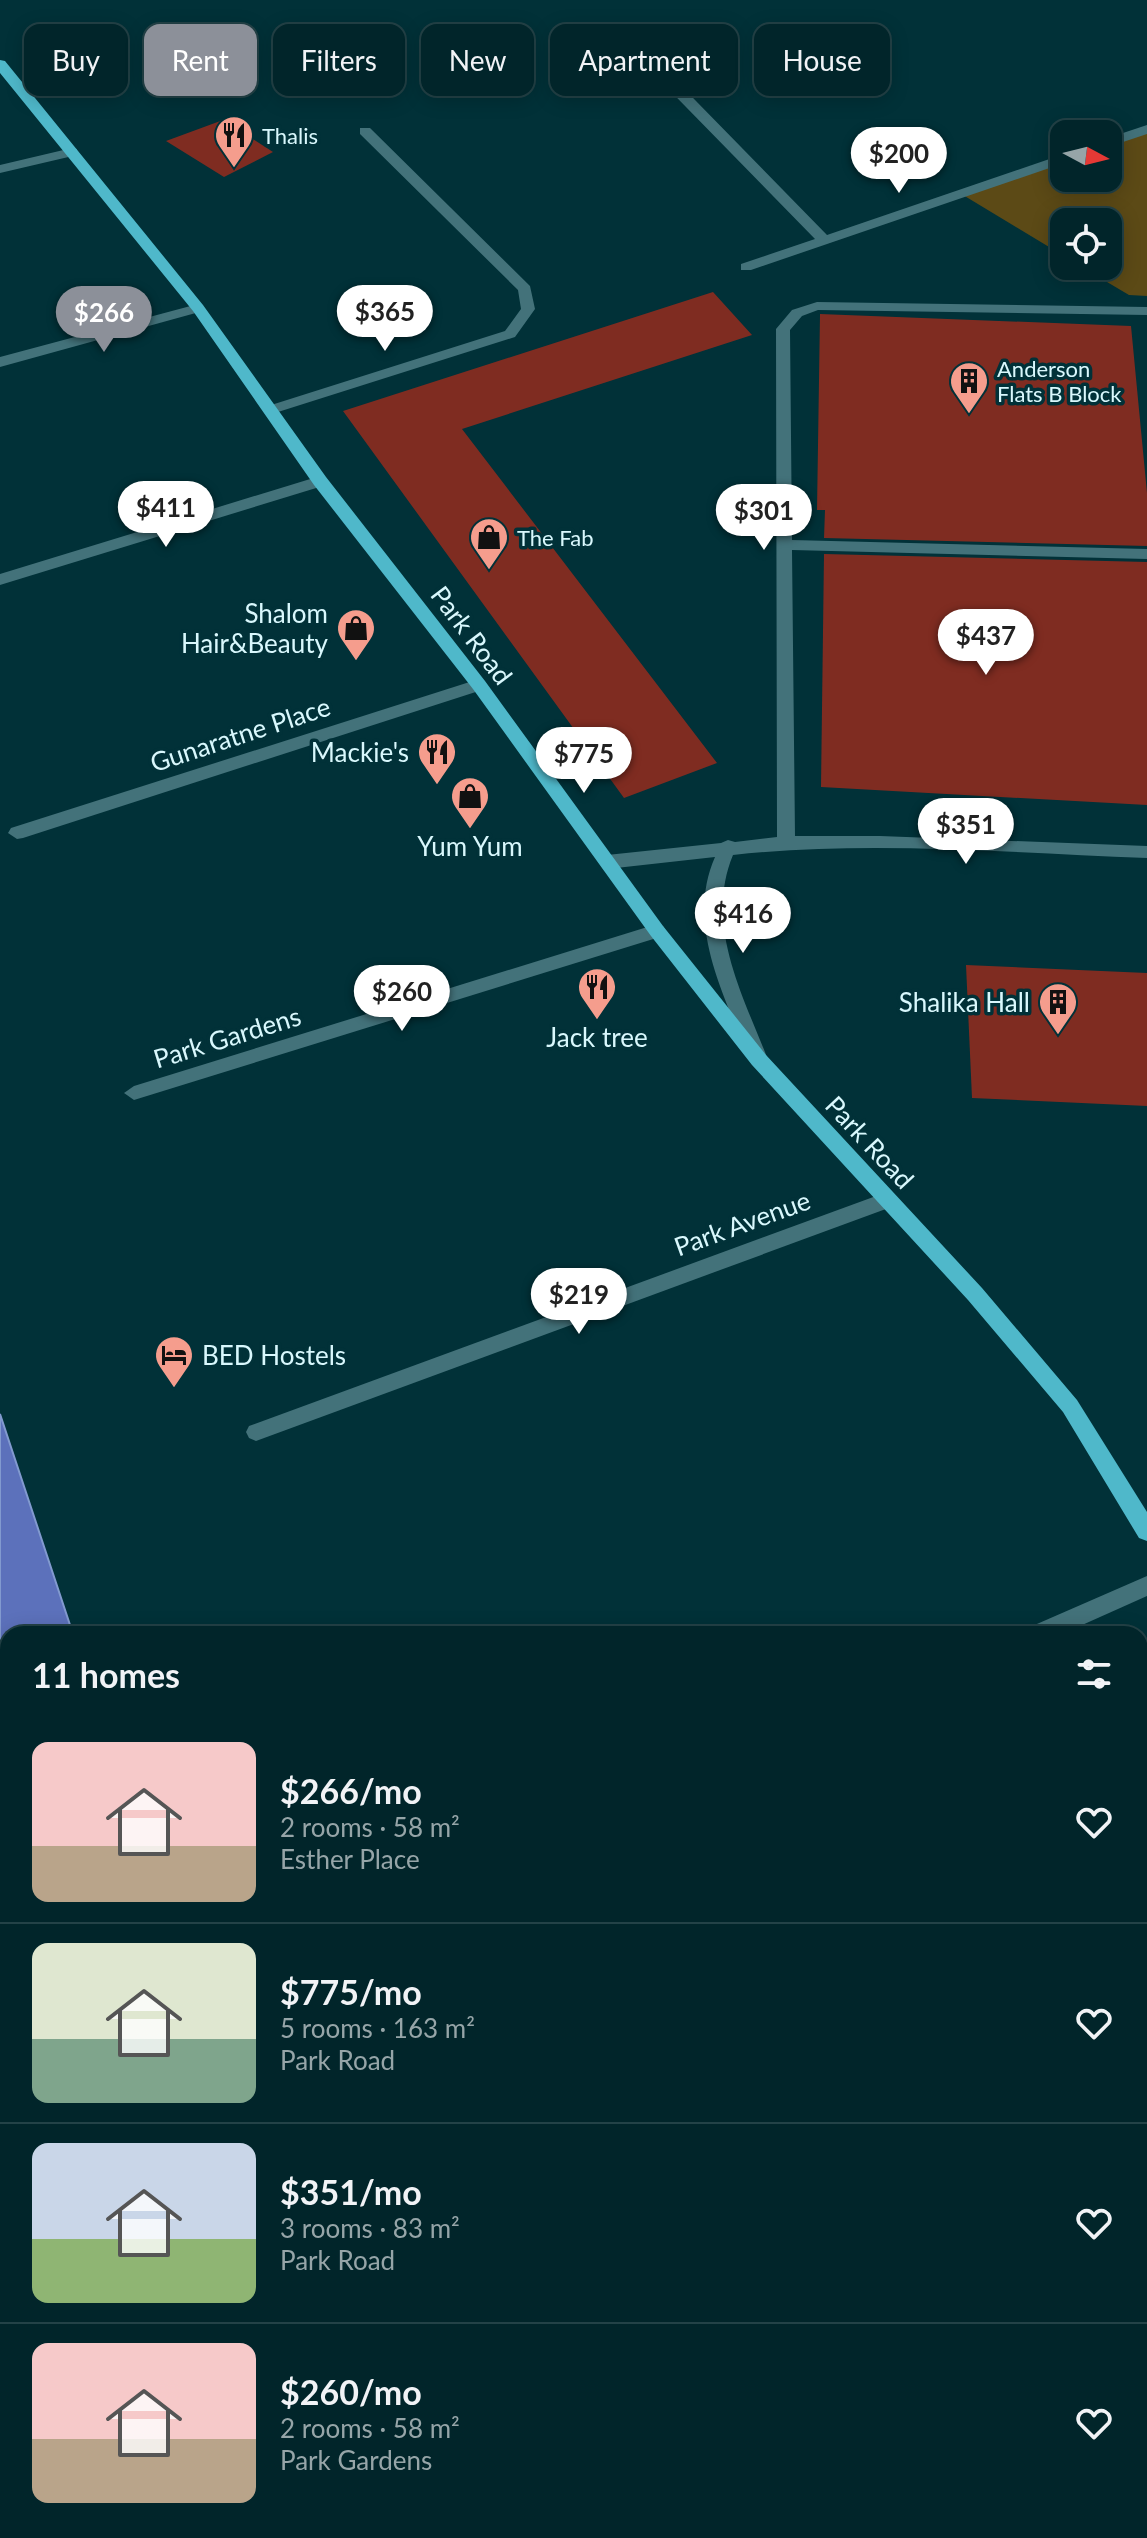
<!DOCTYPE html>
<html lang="en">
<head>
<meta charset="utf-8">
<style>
	body { margin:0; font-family:Lato,sans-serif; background:#0b2d32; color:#f1f3f6; height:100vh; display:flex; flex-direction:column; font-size:30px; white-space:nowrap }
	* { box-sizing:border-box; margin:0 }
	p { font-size:26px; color:#96a5a8 }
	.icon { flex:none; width:44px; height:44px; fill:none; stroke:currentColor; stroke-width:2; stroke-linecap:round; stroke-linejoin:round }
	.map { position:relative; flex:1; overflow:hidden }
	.panel { position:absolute; left:0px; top:1626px; width:1148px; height:912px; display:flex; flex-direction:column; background:#01252a; border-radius:24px 24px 0 0; box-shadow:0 4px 20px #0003,0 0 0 2px #234247 }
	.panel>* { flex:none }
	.hud { position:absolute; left:24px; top:24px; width:1100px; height:72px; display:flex; gap:16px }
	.needle { width:52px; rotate:97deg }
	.fabs { position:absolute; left:1050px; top:120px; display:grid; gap:16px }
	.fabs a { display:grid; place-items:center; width:72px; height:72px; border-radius:16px; background:#01252a; box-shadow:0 4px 20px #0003,0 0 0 2px #234247; font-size:40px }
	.price { position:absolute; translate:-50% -68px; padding:0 18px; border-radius:28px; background:#fff; color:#222; font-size:26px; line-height:52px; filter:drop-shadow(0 2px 4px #0008) }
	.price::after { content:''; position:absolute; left:50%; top:48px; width:24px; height:18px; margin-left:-12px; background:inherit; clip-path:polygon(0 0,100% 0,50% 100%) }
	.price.selected { background:#8c9099; color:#fff }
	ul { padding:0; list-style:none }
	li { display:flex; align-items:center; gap:24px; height:200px; padding:0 32px }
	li+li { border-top:2px solid #234247 }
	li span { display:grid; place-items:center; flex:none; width:224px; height:160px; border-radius:16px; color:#555 }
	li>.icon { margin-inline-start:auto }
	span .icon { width:96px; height:96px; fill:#fffc; stroke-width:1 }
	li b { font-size:34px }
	h2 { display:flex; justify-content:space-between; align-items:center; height:96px; padding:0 32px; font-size:34px }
	.tag { padding:0 28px; border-radius:16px; background:#01252a; box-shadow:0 4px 20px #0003,0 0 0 2px #234247; font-size:28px; line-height:72px }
	.tag.selected { background:#8c9099; color:#fff }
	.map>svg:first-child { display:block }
	.green { fill:#5c4a16 }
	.water { fill:#5c71bb; stroke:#829acf; stroke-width:2 }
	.building { fill:#7f2c21 }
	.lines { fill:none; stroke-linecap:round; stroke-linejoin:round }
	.minor { fill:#43727a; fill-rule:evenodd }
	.major { fill:#4fb8ca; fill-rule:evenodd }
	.labels { text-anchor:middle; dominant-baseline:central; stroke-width:7; stroke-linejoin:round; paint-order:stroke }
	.far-poi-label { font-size:22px; fill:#d9f8fd; stroke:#013138; text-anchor:start }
	.poi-label { font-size:26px; fill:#d9f8fd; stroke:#013138; text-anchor:end }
	.street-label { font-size:26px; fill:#d9f8fd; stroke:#013138 }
</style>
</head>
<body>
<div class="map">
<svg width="1147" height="2538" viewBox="0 0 1147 2538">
	<rect width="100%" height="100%" fill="#013138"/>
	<!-- green -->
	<polygon class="green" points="1147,131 1147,296 1129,295 1080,266 1108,266 1108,222 1064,222 1064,256 963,195 1064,160 1064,178 1108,178 1108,144"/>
	<!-- water -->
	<g class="water">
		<polygon points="0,1414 73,1634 8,1634 8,2234 0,2210"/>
		<polygon points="105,2530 372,2530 375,2538 108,2538"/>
	</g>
	<!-- building -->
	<g class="building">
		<polygon points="223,120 273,152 224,177 166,141"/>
		<polygon points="713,292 752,335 462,429 717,763 624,798 343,411"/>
		<polygon points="820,314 1131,326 1147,493 1147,546 824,538 825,510 817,510"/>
		<polygon points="824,554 1147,562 1147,805 821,787"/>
		<polygon points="966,965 1147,973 1147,1106 972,1098"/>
	</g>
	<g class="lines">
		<!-- minor -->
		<g class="minor">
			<polygon points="641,55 651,55 827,235 1064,154 1064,163 751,270 741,270 741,264 815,239 641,61"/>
			<polygon points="1147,125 1147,134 1108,147 1108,138"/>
			<polygon points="360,128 370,128 530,286 535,309 515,337 278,412 268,412 268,406 505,331 521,309 518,290 360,134"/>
			<polygon points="72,148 77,149 77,155 0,173 0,165"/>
			<path d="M817,302L1147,307V315L818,310L802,316L790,330L792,540L1147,549V559L792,550L795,836H880L1147,846V858C1010,853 870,840 733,855C704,925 743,995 768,1060L759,1067L750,1060C725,997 685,925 715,857L607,869L598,862L607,855L721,843L728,840L735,842L777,837L776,329L792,310Z"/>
			<polygon points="198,304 203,305 203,311 0,367 0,357"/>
			<polygon points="320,476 328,481 326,485 0,585 0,574"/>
			<polygon points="479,679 485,681 485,689 23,838 17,839 8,833 11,828"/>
			<polygon points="657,924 663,926 666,931 663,936 134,1100 124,1093 134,1086"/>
			<polygon points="887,1192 894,1194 897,1200 894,1206 256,1441 249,1438 246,1432 249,1426"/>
			<polygon points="1147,1576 1147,1596 1062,1634 1027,1634 1030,1627"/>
			<polygon points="1147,2228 1147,2254 1140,2256 1140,2230"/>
		</g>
		<!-- major -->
		<polygon class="major" points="0,60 5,61 203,305 326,477 485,681 663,926 766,1055 982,1288 1077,1400 1147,1512 1147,1541 1139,1538 1063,1412 968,1300 752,1065 651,936 473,689 314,485 193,311 0,73"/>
	</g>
	<!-- icons -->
	<defs>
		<symbol id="restaurant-pin" viewBox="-11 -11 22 30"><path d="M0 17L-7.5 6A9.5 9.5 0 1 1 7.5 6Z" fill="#f59d8d" stroke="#013138"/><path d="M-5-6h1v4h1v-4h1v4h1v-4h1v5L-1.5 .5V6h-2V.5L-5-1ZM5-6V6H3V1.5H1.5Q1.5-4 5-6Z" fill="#111"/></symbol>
		<symbol id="building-pin" viewBox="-11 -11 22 30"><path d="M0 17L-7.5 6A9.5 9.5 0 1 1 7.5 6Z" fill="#f59d8d" stroke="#013138"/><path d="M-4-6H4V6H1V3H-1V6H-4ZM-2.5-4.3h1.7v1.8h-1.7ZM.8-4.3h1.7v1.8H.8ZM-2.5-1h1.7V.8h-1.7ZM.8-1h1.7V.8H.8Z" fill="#111"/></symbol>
		<symbol id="shop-pin" viewBox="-11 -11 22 30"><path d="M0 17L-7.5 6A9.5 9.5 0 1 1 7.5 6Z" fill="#f59d8d" stroke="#013138"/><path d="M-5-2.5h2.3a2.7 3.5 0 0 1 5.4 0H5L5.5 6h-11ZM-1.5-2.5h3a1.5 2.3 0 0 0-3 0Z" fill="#111"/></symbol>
		<symbol id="hotel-pin" viewBox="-11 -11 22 30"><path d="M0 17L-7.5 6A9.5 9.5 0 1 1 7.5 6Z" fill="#f59d8d" stroke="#013138"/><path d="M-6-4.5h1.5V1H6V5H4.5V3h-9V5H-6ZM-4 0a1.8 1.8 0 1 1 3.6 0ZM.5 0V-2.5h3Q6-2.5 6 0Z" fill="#111"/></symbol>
	</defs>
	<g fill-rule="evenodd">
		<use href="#restaurant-pin" x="212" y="113" width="44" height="60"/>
		<use href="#building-pin" x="947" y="359" width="44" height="60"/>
		<use href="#shop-pin" x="467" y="515" width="44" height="60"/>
		<use href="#shop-pin" x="334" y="606" width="44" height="60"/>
		<use href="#restaurant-pin" x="415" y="730" width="44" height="60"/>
		<use href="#shop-pin" x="448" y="774" width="44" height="60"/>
		<use href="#restaurant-pin" x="575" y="965" width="44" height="60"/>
		<use href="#building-pin" x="1036" y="980" width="44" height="60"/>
		<use href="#hotel-pin" x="152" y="1333" width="44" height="60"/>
	</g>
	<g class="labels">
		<!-- far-poi labels -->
		<g class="far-poi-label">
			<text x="262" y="135">Thalis</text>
			<text x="997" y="368">Anderson<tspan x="997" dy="25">Flats B Block</tspan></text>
			<text x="517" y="537">The Fab</text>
		</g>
		<!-- poi labels -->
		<g class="poi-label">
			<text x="328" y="613">Shalom<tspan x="328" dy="30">Hair&amp;Beauty</tspan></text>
			<text x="409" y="752">Mackie's</text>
			<text x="470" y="846" text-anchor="middle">Yum Yum</text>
			<text x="1030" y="1002">Shalika Hall</text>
			<text x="597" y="1037" text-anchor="middle">Jack tree</text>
			<text x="202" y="1355" text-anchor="start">BED Hostels</text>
		</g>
		<!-- street labels -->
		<g class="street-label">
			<text transform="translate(472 635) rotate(53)">Park Road</text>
			<text transform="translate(240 734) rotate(-18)">Gunaratne Place</text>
			<text transform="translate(227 1037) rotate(-17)">Park Gardens</text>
			<text transform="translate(870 1142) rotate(47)">Park Road</text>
			<text transform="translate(742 1223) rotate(-20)">Park Avenue</text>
		</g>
	</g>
</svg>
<div class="fabs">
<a><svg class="needle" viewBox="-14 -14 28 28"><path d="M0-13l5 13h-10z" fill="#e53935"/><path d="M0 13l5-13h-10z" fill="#96a5a8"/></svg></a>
<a><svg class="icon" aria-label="locate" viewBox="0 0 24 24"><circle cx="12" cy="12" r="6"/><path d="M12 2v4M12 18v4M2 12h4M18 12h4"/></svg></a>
</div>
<b class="price" style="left:899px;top:195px">$200</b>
<b class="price" style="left:385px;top:353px">$365</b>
<b class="price selected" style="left:104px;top:354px">$266</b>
<b class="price" style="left:166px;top:549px">$411</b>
<b class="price" style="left:764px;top:552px">$301</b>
<b class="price" style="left:986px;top:677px">$437</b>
<b class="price" style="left:584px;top:795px">$775</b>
<b class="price" style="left:966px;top:866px">$351</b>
<b class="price" style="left:743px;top:955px">$416</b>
<b class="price" style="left:402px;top:1033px">$260</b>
<b class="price" style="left:579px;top:1336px">$219</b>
<div class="hud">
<a class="tag">Buy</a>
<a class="tag selected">Rent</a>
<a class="tag">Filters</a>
<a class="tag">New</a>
<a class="tag">Apartment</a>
<a class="tag">House</a>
</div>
<section class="panel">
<h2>11 homes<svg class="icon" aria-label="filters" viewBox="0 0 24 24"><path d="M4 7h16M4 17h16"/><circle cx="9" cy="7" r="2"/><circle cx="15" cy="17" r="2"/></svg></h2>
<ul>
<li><span style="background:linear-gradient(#f6c9c9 65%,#b9a48a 0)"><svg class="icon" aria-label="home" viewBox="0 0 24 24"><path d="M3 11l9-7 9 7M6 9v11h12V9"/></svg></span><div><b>$266/mo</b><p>2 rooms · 58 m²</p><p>Esther Place</p></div><svg class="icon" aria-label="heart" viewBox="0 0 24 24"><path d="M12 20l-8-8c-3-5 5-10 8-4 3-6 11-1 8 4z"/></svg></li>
<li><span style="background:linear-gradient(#dfe7d0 60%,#7fa58c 0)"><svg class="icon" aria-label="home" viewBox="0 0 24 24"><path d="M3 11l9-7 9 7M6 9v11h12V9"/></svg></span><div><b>$775/mo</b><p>5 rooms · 163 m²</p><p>Park Road</p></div><svg class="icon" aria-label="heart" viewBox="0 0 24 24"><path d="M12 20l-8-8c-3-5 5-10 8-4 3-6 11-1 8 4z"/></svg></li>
<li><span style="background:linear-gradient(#c9d6e8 60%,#8fb573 0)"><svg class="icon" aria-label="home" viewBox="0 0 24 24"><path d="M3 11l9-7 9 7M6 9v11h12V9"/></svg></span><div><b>$351/mo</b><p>3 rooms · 83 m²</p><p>Park Road</p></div><svg class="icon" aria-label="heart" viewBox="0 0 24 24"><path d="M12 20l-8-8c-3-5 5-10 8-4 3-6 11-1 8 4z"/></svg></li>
<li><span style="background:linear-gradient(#f6c9c9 60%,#b9a48a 0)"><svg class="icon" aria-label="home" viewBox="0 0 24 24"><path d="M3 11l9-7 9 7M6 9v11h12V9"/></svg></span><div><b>$260/mo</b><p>2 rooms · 58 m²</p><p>Park Gardens</p></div><svg class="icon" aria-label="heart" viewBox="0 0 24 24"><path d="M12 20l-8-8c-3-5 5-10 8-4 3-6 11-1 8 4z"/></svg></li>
</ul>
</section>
</div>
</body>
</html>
